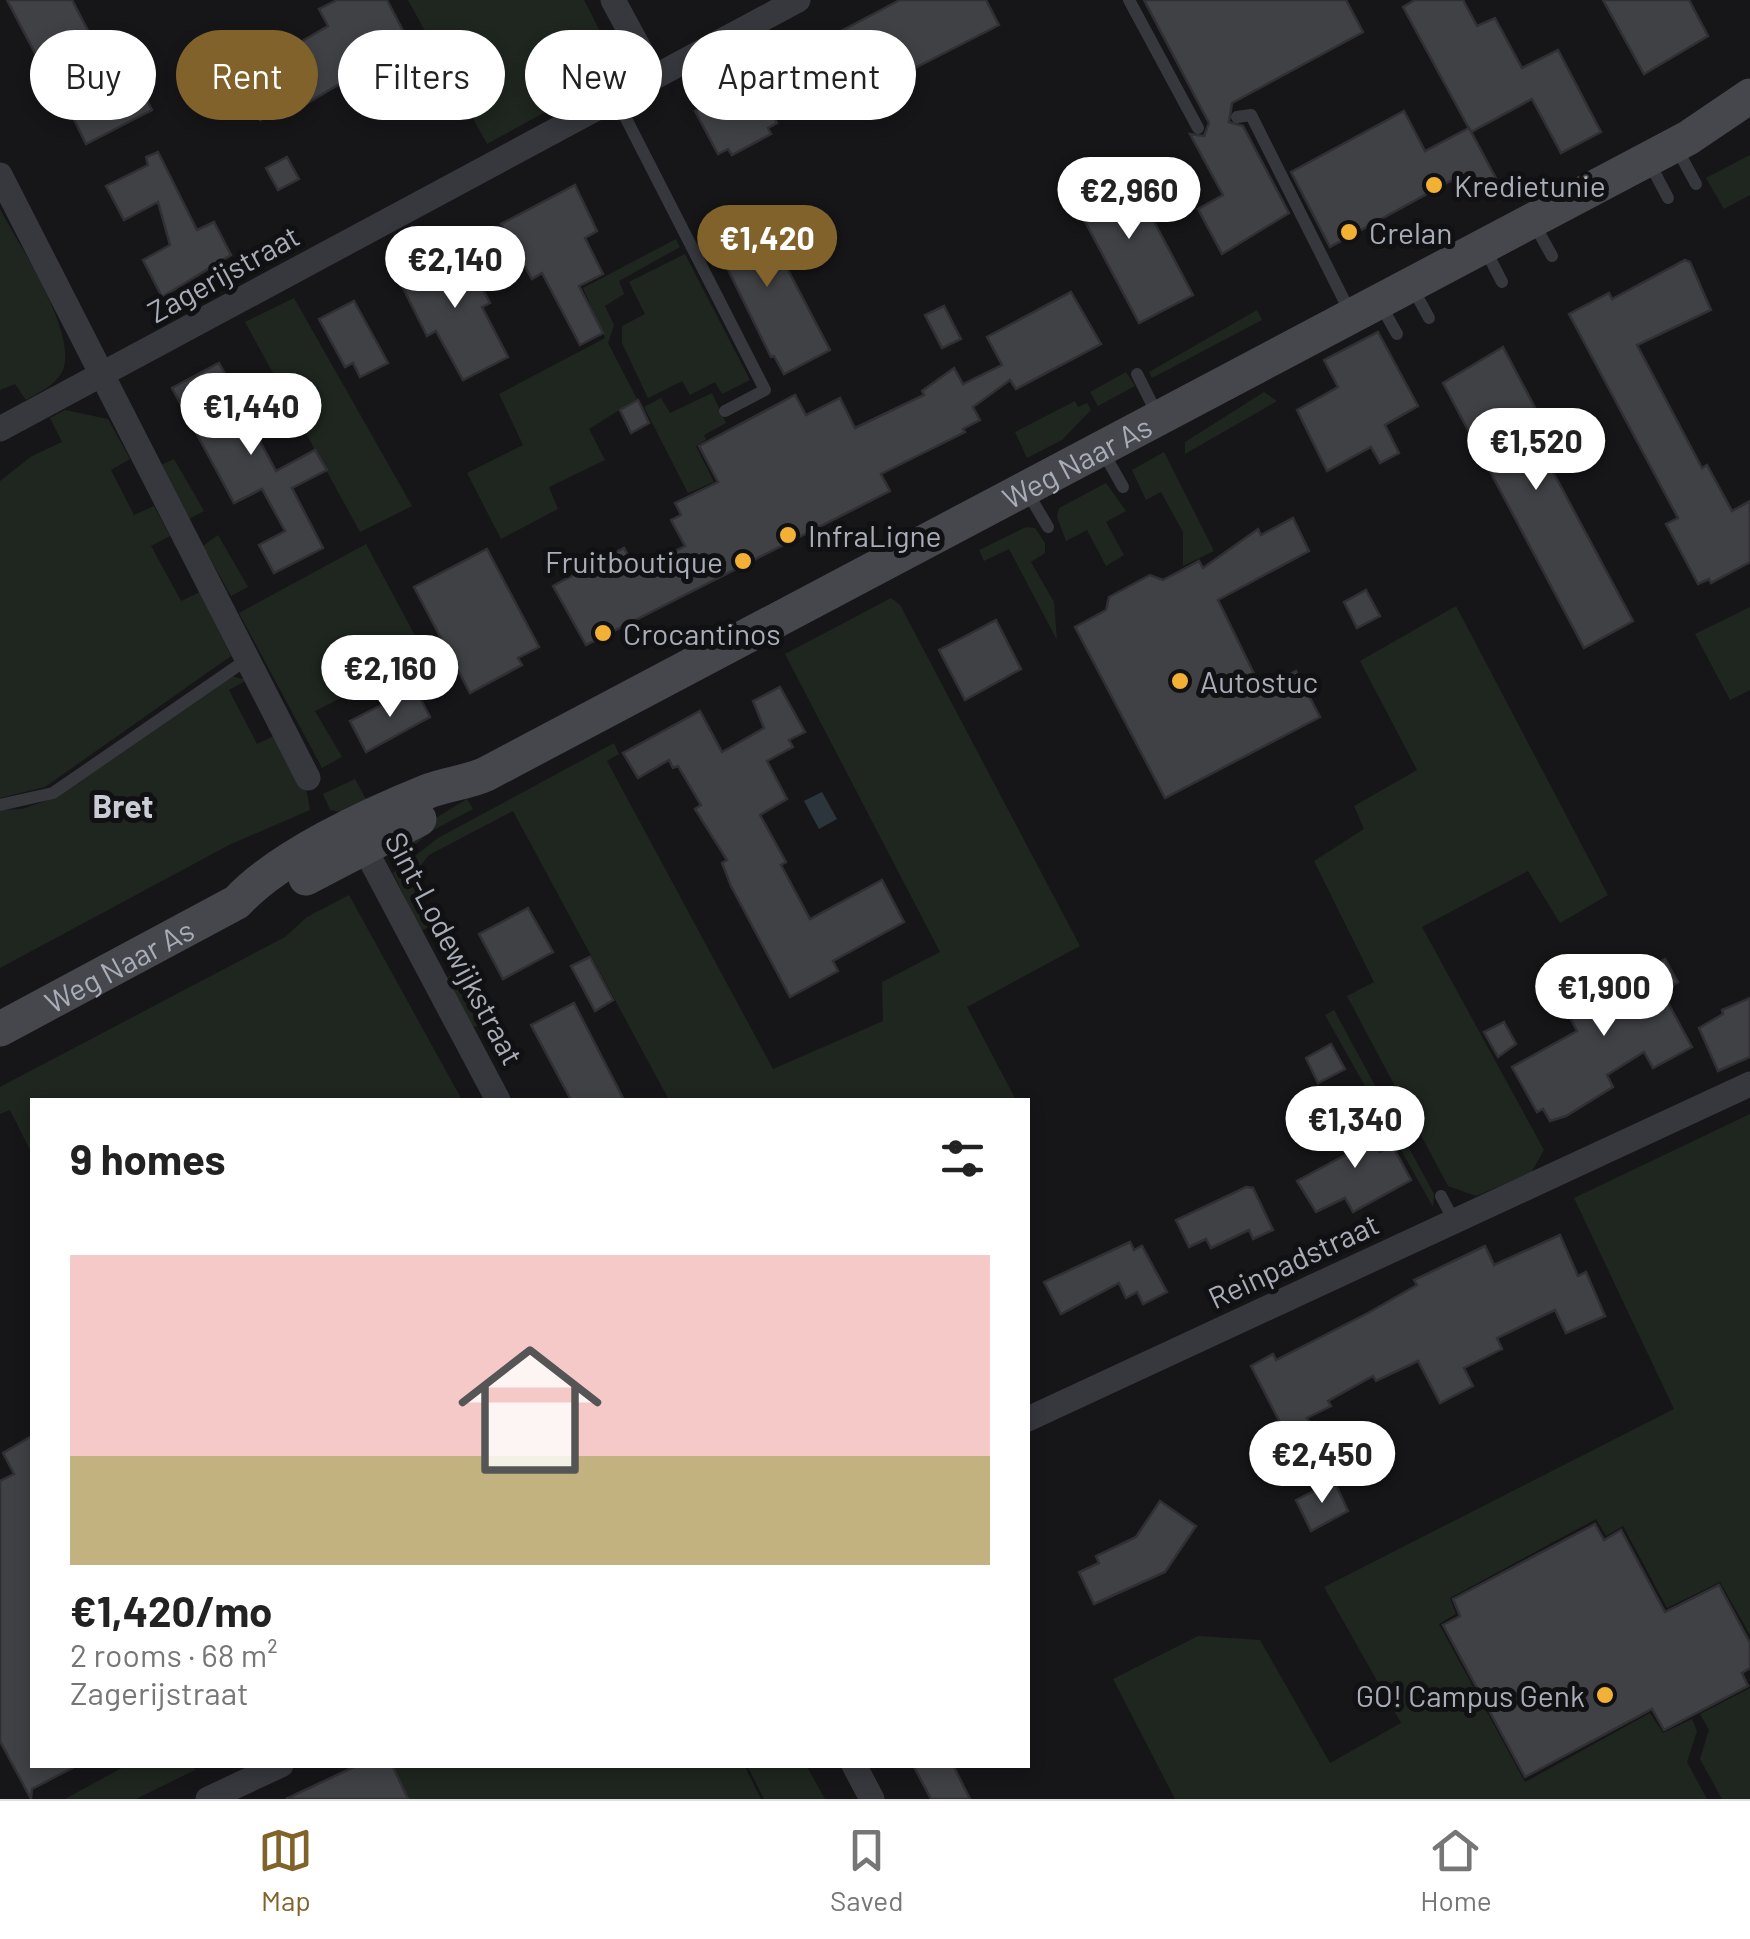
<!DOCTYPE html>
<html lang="en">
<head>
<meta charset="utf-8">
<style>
	body { margin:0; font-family:Barlow,sans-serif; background:#f6f6f6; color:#222; height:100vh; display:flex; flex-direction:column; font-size:38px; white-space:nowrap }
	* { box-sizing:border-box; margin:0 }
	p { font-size:32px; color:#767676 }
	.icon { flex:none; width:55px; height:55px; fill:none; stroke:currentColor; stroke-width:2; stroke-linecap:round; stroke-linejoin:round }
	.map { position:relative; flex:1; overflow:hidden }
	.drawer { position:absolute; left:30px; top:1098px; width:1000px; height:670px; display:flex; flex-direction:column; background:#fff; border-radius:0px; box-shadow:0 5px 15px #0003 }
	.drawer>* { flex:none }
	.banner { position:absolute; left:30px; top:30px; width:1000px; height:90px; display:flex; gap:20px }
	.price { position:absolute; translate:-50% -85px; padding:0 22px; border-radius:35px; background:#fff; color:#222; font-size:32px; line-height:65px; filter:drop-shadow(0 2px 5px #0008) }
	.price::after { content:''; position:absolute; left:50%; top:60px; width:30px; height:22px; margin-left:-15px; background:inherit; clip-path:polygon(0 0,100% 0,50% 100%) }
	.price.active { background:#80622a; color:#fff }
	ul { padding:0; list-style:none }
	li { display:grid; align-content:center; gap:20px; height:530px; padding:0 40px }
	li span { display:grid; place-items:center; height:310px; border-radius:0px; color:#555 }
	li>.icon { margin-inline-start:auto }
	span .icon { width:180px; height:180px; fill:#fffc; stroke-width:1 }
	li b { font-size:42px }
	h2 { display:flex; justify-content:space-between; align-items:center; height:120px; padding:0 40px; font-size:42px }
	.pill { padding:0 35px; border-radius:45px; background:#fff; box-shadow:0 5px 15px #0003; font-size:35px; line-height:90px }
	.pill.active { background:#80622a; color:#fff }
	.dock { display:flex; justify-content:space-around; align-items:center; height:140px; border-top:2px solid #e0e0e0; background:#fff; font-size:28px; color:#767676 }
	.dock a { display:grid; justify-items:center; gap:5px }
	.dock .active { color:#80622a }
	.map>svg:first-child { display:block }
	.green { fill:#1e261f }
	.water { fill:#2c353c }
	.building { fill:#404145; stroke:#303034; stroke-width:2.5 }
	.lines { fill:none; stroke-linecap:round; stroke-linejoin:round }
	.service { stroke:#37383d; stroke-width:12 }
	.minor { stroke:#37383d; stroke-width:25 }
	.secondary { stroke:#45474d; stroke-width:35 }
	.poi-dot { fill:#f2b134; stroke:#111113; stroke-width:4 }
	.labels { text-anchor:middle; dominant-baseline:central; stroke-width:10; stroke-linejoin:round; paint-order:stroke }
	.poi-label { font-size:30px; fill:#a8adb8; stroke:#111113; text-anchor:start }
	.street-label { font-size:30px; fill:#a8adb8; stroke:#111113 }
	.neighbourhood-label { font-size:32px; font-weight:bold; fill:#c9ccd4; stroke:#111113 }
</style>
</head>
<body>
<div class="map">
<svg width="1750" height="1799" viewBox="0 0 1750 1799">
	<rect width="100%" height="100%" fill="#161618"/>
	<!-- green -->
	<g class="green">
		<path d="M408,0H584C599,28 612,51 600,82L487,144Z"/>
		<polygon points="1750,155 1750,195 1724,209 1706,178"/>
		<path d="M0,209C18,244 80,335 62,372C54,386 40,392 26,400L15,384L0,390Z"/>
		<polygon points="676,239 680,247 619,281 624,294 605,306 614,325 608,343 637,399 589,429 605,460 549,487 558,509 501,539 467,473 523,445 499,394 605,338 583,288"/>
		<polygon points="685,254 750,380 722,394 715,382 690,395 682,381 648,398 622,343 622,326 645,314 629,282"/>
		<polygon points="294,298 412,506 360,532 245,322"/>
		<polygon points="1257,310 1262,320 1152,378 1149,372"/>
		<polygon points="1126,372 1135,386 1098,406 1090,392"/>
		<polygon points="1264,392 1277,401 1185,454 1185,442"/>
		<polygon points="712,393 726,423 704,435 706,440 696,446 714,482 688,493 644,407 661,398 670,413"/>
		<polygon points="1075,401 1078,407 1087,403 1091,410 1062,440 1027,458 1015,432"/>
		<polygon points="65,410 108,419 130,459 111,470 134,515 154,506 170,536 151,546 181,601 200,592 231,656 45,787 0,798 0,481 32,456 62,442 50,418"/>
		<polygon points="1164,452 1214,551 1183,566 1183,532 1161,492 1146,500 1132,470"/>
		<polygon points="174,459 204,511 189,519 161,465"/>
		<polygon points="1106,483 1126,511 1106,522 1124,555 1106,566 1087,530 1066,541 1057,517 1059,508"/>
		<polygon points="1026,527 1035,528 1045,543 1045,553 1031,562 1054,602 1057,640 1009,549 984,561 979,550"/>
		<polygon points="218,535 248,587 231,596 203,546"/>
		<polygon points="366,544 426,656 315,711 342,757 322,768 239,613"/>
		<polygon points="891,598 900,605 1080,946 967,1007 1016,1100 669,1100 513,811 429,855 411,878 448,952 442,954 429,927 421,931 393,873 438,838 614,743 619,754 607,761 773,1069 883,1021 882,982 940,952 785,654"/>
		<polygon points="1456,606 1608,895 1560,923 1528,871 1422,927 1544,1150 1531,1173 1476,1196 1448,1186 1347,996 1374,982 1314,861 1364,829 1354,806 1417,770 1360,661"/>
		<polygon points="1750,607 1750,690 1730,700 1695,634"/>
		<polygon points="231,676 247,680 229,690 257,744 276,735 307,793 310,810 229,845 0,968 0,810 22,809 48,800"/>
		<polygon points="355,779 367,801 341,812 330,810 323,794"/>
		<polygon points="467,799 473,809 430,832 392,864 393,852 426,824"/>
		<polygon points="349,895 462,1100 32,1100 32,1154 10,1110 0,1114 0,1087 285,937 307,917"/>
		<polygon points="458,972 485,1022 472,1028 446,978"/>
		<polygon points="1334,1010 1434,1194 1433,1207 1325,1015"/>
		<polygon points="1750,1114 1750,1635 1720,1582 1667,1608 1623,1526 1606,1536 1596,1519 1450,1598 1456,1614 1439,1624 1525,1782 1650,1713 1663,1733 1692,1719 1697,1731 1687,1762 1707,1799 1175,1799 1113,1679 1198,1636 1260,1640 1330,1763 1401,1723 1324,1587 1674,1409 1574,1198"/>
		<polygon points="1750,1688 1750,1799 1722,1799 1700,1759 1709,1730 1700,1714"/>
		<polygon points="127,1765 193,1765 195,1770 136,1799 65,1799"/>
		<polygon points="392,1765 744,1765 761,1799 408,1799"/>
		<polygon points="747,1765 806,1765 825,1799 764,1799"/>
	</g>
	<!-- water -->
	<polygon class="water" points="822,792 837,819 819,829 804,801"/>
	<!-- building -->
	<g class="building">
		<polygon points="7,0 72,0 116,84 134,75 152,110 86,144 43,55 37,57"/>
		<polygon points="337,0 387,0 411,46 385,58 387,64 357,79 355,75 304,105 301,101 260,120 240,80 254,72 244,51 269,37 278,55 328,26 319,9"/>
		<polygon points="900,0 986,0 999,25 858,97 826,39"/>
		<polygon points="1144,0 1346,0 1363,32 1232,103 1229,122 1243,126 1289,213 1222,254 1198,209 1223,195 1190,134 1204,136 1209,123"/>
		<polygon points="1415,0 1463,0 1477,26 1495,18 1522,68 1558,50 1601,132 1561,153 1532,99 1471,132 1403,7"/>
		<polygon points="1603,0 1689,0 1708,36 1644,74"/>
		<polygon points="746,84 756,84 777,123 768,128 771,134 732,155 728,149 718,154 695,111"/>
		<polygon points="1404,111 1425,151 1469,128 1506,197 1483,191 1470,198 1458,177 1330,247 1291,172"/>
		<polygon points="158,152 197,230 214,222 231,255 162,297 143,260 170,245 158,202 124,220 106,186 148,165 146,157"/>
		<polygon points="287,157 299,179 278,190 266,168"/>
		<polygon points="1107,160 1132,203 1141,197 1193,295 1139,323 1064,182"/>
		<polygon points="575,185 597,231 585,238 603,274 579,286 603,333 580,345 542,273 532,279 501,224"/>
		<polygon points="725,209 729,217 735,214 739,221 757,211 830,350 784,374 774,356 771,357 704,221"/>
		<polygon points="460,246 490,303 482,307 508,357 463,380 436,331 427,336 398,278"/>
		<polygon points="1685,260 1690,262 1711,310 1637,345 1702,468 1707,465 1732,511 1750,501 1750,562 1711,583 1709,579 1698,584 1666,524 1678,518 1569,314 1609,293 1612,299"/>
		<polygon points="1071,292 1101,344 1016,389 1010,380 973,407 980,420 963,429 965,432 881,474 890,491 586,645 553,586 624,548 637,571 685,546 671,520 681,515 675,503 718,482 699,446 795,395 806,415 840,398 855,428 924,395 922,391 954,368 963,384 1002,365 987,337"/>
		<polygon points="354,301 388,363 360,377 353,363 345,367 319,319"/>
		<polygon points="944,306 961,339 942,348 925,315"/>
		<polygon points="1378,332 1418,406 1385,425 1399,453 1380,463 1371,447 1327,471 1297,410 1338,387 1324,360"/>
		<polygon points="1503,347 1550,436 1537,442 1633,621 1584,648 1443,383"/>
		<polygon points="219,363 240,400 274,380 286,402 250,423 276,471 315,450 327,470 292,488 323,548 274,573 259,545 285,531 262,489 234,503 172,388"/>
		<polygon points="638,400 649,423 631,433 620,410"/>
		<polygon points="1293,518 1309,551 1218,600 1262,690 1296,671 1320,717 1165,798 1075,627 1106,610 1109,597 1150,575 1163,580 1199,561 1203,568 1258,529 1261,535"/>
		<polygon points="487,549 539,647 518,658 522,665 470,693 414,587"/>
		<polygon points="1366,590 1380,616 1357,628 1344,602"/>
		<polygon points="996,620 1021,669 965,700 939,650"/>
		<polygon points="780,687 805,732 789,740 793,747 767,761 787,799 760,815 786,862 781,865 810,919 882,880 904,922 833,961 838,971 790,997 731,886 722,863 727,860 695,809 701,805 678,766 673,768 669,760 638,778 623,753 700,711 722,752 764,728 753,701"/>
		<polygon points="415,688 430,717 366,752 350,721"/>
		<polygon points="528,908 553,952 503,979 479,934"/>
		<polygon points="590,957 613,1000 595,1011 571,966"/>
		<polygon points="1665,959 1678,982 1662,992 1692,1047 1653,1068 1644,1052 1607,1075 1613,1087 1566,1116 1550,1121 1543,1109 1537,1112 1512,1067 1577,1031 1558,994 1605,968 1614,983"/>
		<polygon points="1750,998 1750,1057 1718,1071 1699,1028 1723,1014 1722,1010"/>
		<polygon points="574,1003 624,1100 571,1100 531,1025"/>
		<polygon points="1504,1022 1516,1044 1498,1057 1484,1032"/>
		<polygon points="1331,1044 1345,1069 1318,1083 1306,1058"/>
		<polygon points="1357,1112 1380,1152 1392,1145 1411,1180 1353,1212 1345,1198 1316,1212 1297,1181 1349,1153 1333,1124"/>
		<polygon points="1246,1187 1253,1188 1273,1230 1253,1239 1249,1230 1211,1248 1206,1239 1189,1247 1176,1220"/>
		<polygon points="1560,1235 1578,1276 1586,1272 1605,1316 1566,1333 1555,1310 1497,1338 1502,1349 1464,1368 1473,1386 1440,1403 1418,1361 1376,1381 1373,1376 1328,1401 1331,1406 1307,1418 1312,1427 1289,1440 1251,1366 1273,1354 1276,1360 1368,1313 1417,1285 1414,1280 1485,1246 1494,1265"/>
		<polygon points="1130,1242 1134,1250 1142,1246 1167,1292 1143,1304 1137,1292 1126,1298 1119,1283 1061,1314 1044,1282"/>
		<polygon points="32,1436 32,1765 78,1765 32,1789 31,1799 0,1741 0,1481 14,1474 3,1453"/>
		<polygon points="1334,1481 1348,1511 1311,1531 1296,1500"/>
		<polygon points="1160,1501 1196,1526 1165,1572 1094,1604 1079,1572 1099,1563 1096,1556 1136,1537"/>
		<polygon points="1595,1524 1604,1540 1621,1530 1665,1612 1719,1585 1750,1643 1750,1668 1742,1673 1748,1686 1664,1730 1652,1709 1525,1777 1443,1625 1460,1616 1453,1599"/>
		<polygon points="358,1765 392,1765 408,1799 286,1799"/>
		<polygon points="913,1765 953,1765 970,1799 931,1799"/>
	</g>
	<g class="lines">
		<!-- service -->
		<g class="service">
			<polyline points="1129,0 1198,128"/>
			<polyline points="615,97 765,390 725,411"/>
			<polyline points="1237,117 1251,115 1350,312"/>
			<polyline points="1676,147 1696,184"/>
			<polyline points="1648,160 1668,198"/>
			<polyline points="1533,222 1552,256"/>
			<polyline points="1485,249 1502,282"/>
			<polyline points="1411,285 1429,318"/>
			<polyline points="1379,302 1397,334"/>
			<polyline points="1137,374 1158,416"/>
			<polyline points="1102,450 1123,487"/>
			<polyline points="1026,490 1048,527"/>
			<polyline points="0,805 53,793 249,658"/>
			<polyline points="1441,1196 1454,1221"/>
		</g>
		<!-- minor -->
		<g class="minor">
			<polyline points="613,0 654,76"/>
			<polyline points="0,175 308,778"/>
			<polyline points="0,429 798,0"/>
			<polyline points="358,836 498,1100"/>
			<polyline points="1028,1419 1750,1084"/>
			<polyline points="854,1765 872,1799"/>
			<polyline points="208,1799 281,1765"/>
		</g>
		<!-- secondary -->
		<g class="secondary">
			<polyline points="306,878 419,819"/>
			<path id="s1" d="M0,1029L237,902C278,857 369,815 426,792C445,784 466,783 486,774L1688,138L1750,96"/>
		</g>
	</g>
	<!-- markers -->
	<g class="poi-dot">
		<circle cx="1434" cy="185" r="10"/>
		<circle cx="1349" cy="232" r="10"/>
		<circle cx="788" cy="535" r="10"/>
		<circle cx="743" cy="561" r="10"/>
		<circle cx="603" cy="633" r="10"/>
		<circle cx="1180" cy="681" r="10"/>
		<circle cx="1605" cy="1695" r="10"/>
	</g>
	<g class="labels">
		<!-- poi labels -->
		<g class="poi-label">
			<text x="1454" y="185">Kredietunie</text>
			<text x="1369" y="232">Crelan</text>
			<text x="808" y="535">InfraLigne</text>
			<text x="723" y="561" text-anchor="end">Fruitboutique</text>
			<text x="623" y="633">Crocantinos</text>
			<text x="1200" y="681">Autostuc</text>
			<text x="1585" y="1695" text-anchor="end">GO! Campus Genk</text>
		</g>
		<!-- street labels -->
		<g class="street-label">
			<text transform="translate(223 273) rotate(-29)">Zagerijstraat</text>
			<text stroke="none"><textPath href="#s1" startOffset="1220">Weg Naar As</textPath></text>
			<text transform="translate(455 948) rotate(62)">Sint-Lodewijkstraat</text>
			<text stroke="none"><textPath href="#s1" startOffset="135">Weg Naar As</textPath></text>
			<text transform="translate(1293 1260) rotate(-25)">Reinpadstraat</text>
		</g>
		<!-- neighbourhood labels -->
		<g class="neighbourhood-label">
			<text x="123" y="805">Bret</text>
		</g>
	</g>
</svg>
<b class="price" style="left:1129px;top:242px">€2,960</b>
<b class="price active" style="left:767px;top:290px">€1,420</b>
<b class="price" style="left:455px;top:311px">€2,140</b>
<b class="price" style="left:251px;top:458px">€1,440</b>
<b class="price" style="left:1536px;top:493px">€1,520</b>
<b class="price" style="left:390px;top:720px">€2,160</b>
<b class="price" style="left:1604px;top:1039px">€1,900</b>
<b class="price" style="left:1355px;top:1171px">€1,340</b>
<b class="price" style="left:1322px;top:1506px">€2,450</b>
<div class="banner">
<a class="pill">Buy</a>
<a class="pill active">Rent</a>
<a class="pill">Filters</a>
<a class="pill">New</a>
<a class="pill">Apartment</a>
</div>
<section class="drawer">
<h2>9 homes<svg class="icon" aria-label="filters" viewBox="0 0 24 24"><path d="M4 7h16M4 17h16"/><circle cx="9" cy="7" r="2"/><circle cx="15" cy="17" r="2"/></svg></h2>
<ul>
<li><span style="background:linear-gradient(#f6c9c9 65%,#c2b280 0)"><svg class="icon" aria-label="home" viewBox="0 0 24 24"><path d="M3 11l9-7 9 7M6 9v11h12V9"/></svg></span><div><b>€1,420/mo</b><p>2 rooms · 68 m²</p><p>Zagerijstraat</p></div></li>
</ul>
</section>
</div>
<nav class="dock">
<a class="active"><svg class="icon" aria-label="map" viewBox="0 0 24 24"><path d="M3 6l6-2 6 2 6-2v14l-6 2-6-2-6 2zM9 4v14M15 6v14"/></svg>Map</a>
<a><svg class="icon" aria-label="saved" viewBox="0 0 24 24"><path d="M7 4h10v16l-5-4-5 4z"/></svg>Saved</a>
<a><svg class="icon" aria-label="home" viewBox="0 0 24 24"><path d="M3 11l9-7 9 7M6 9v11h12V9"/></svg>Home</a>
</nav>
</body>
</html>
